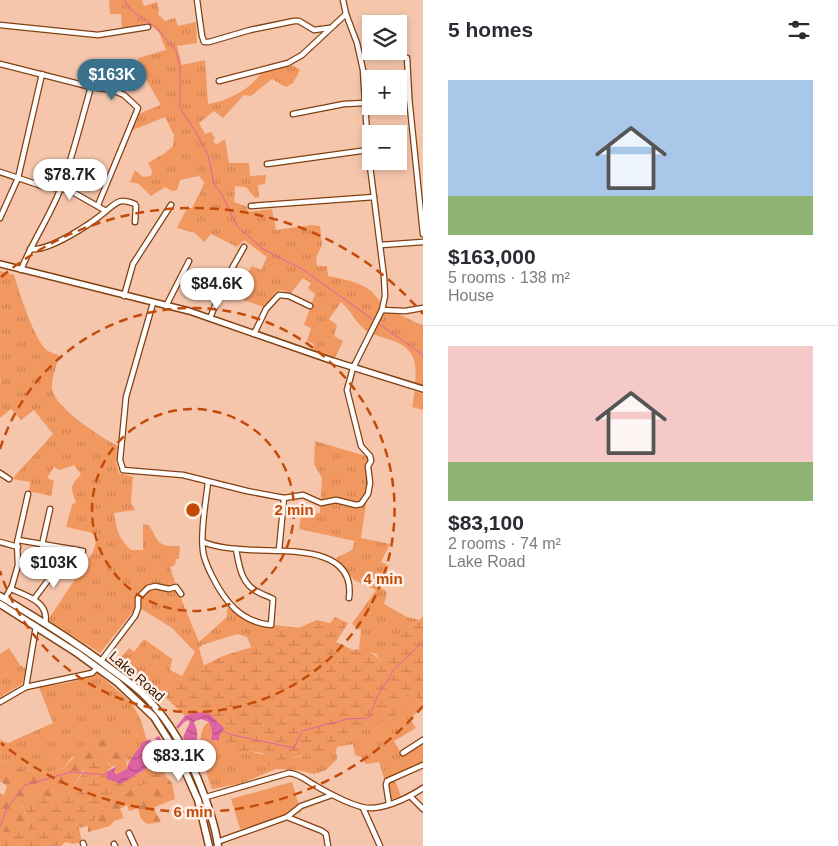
<!DOCTYPE html>
<html lang="en">
<head>
<meta charset="utf-8">
<style>
	body { margin:0; font-family:Arial,sans-serif; background:#f2f2f3; color:#2b2b33; height:100vh; display:flex; flex-direction:column; font-size:19px; white-space:nowrap }
	* { box-sizing:border-box; margin:0 }
	p { font-size:16px; color:#7c7c81 }
	.icon { flex:none; width:28px; height:28px; fill:none; stroke:currentColor; stroke-width:2; stroke-linecap:round; stroke-linejoin:round }
	.map { position:relative; flex:1; overflow:hidden }
	.side { display:flex; flex-direction:column; background:#fff; width:415px }
	.side>* { flex:none }
	.tools { position:absolute; left:362px; top:15px; display:grid; gap:10px }
	.tools a { display:grid; place-items:center; width:45px; height:45px; border-radius:0px; background:#fff; box-shadow:0 2px 8px #0003; font-size:25px }
	.price { position:absolute; translate:-50% -42px; padding:0 11px; border-radius:18px; background:#fff; color:#222; font-size:16px; line-height:32px; filter:drop-shadow(0 1px 2px #0008) }
	.price::after { content:''; position:absolute; left:50%; top:30px; width:15px; height:11px; margin-left:-8px; background:inherit; clip-path:polygon(0 0,100% 0,50% 100%) }
	.price.selected { background:#3a718c; color:#fff }
	ul { padding:0; list-style:none }
	li { display:grid; align-content:center; gap:10px; height:265px; padding:0 25px }
	li+li { border-top:1px solid #e1e1e2 }
	li span { display:grid; place-items:center; height:155px; border-radius:0px; color:#555 }
	li>.icon { margin-inline-start:auto }
	span .icon { width:90px; height:90px; fill:#fffc; stroke-width:1 }
	li b { font-size:21px }
	h2 { display:flex; justify-content:space-between; align-items:center; height:60px; padding:0 25px; font-size:21px }
	main { display:flex; flex:1; min-height:0 }
	.map>svg:first-child { display:block }
	.grass { fill:url(#grass-tufts) }
	.forest { fill:url(#forest-firs) }
	.wetland { fill:url(#wetland-marsh) }
	.park { fill:#f19760 }
	.water { fill:url(#water-waves) }
	.lines { fill:none; stroke-linecap:round; stroke-linejoin:round }
	.stream { stroke:#de63a2; stroke-width:1 }
	.minor-casing { stroke:#824010; stroke-width:7 }
	.tertiary-casing { stroke:#824010; stroke-width:8 }
	.secondary-casing { stroke:#824010; stroke-width:9 }
	.minor { stroke:#fff; stroke-width:4.5 }
	.tertiary { stroke:#fff; stroke-width:5 }
	.secondary { stroke:#fff; stroke-width:6 }
	.ring { fill:none; stroke:#c34b0a; stroke-width:2.5; stroke-dasharray:9 6 }
	.labels { text-anchor:middle; dominant-baseline:central; stroke-width:5; stroke-linejoin:round; paint-order:stroke }
	.street-label { font-size:14px; fill:#301403; stroke:#ffefe6 }
	.centre { fill:#c34b0a; stroke:#ffefe6; stroke-width:2.5 }
	.ring-label { font-size:15px; text-anchor:middle; font-weight:bold; fill:#c34b0a; stroke:#ffefe6; stroke-width:5; stroke-linejoin:round; paint-order:stroke }
</style>
</head>
<body>
<main>
<div class="map">
<svg width="423" height="846" viewBox="0 0 423 846">
	<defs>
		<pattern id="grass-tufts" width="24" height="20" patternUnits="userSpaceOnUse" patternTransform="scale(1.25)"><rect width="24" height="20" fill="#f19760"/><path d="M3 7l-1-3M5 7V3M7 7l1-3M15 17l-1-3M17 17v-4M19 17l1-3" fill="none" stroke="#cf8152"/></pattern>
		<pattern id="forest-firs" width="22" height="20" patternUnits="userSpaceOnUse" patternTransform="scale(1.25)"><rect width="22" height="20" fill="#f19760"/><path d="M5 1l3.5 6h-7zM16 11l3.5 6h-7z" fill="#cf8152"/></pattern>
		<pattern id="wetland-marsh" width="20" height="14" patternUnits="userSpaceOnUse" patternTransform="scale(1.25)"><rect width="20" height="14" fill="#f19760"/><path d="M1 5h8M5 5V1M11 12h8M15 12V8" fill="none" stroke="#cf8152"/></pattern>
		<pattern id="water-waves" width="16" height="10" patternUnits="userSpaceOnUse" patternTransform="scale(1.25)"><rect width="16" height="10" fill="#de63a2"/><path d="M0 5q4-4 8 0t8 0" fill="none" stroke="#b45082"/></pattern>
	</defs>
	<rect width="100%" height="100%" fill="#f5c6ac"/>
	<!-- grass -->
	<g class="grass">
		<path d="M109,0H142L144,6L157,2L159,10L158,14L165,21L175,18L178,26L196,22L197,43L177,46L182,65L205,60L208,104C227,101 250,90 261,73L292,65L300,70L293,83L286,87L272,79L251,96L244,95L223,118L214,111L199,123L205,134L211,132L215,138L213,140L216,145L225,139L229,163H249L250,176L266,175L265,184L258,185L259,197L255,198L246,187L235,186L234,202L247,207L248,212L272,209L276,230L312,225L320,226L322,245L316,258L317,266H327L328,276C343,279 357,281 370,290C373,292 375,296 378,299C390,311 407,319 423,325V386L415,383C418,356 411,346 385,338C378,336 372,334 367,331C355,323 351,310 341,302L329,319L337,325L334,336L343,341L335,358L312,350L314,344L307,341L311,328L304,325L315,294L308,288L311,283L303,278L290,294L282,290L276,292L264,307L225,294L232,275L242,282L252,266L261,270L267,257L244,240L237,247L211,234L204,242L195,233L177,228L187,208H192C196,199 202,191 204,182L199,176L180,180L177,190L172,191L165,187L151,196L139,184L130,182L135,170L143,177L151,176L152,171L148,163L165,153L173,146L174,135L165,117L133,130L129,126L133,116L161,105L147,81L138,58L166,50L159,32L148,23L122,28L121,14H110Z"/>
		<path d="M0,271L14,275C19,291 35,343 48,351C51,353 56,354 59,355C57,365 51,379 52,389C55,408 102,438 118,446L116,463L119,473L133,477L131,502L135,510L114,513C116,528 119,540 131,550H143V524L149,525C159,543 158,547 180,546L179,559H176L175,565L170,567L176,585L168,587L155,584L136,593V608L100,653L48,620L93,552L98,535L89,532L66,527L72,505L76,502C70,486 70,487 81,474L74,465L59,470L54,467L47,478L54,481L51,496L29,491L30,482L12,479L53,434L34,410L21,420L11,409L0,418V382L1,381L0,379Z"/>
		<polygon points="415,391 423,394 423,410 412,407"/>
		<path d="M315,441L369,457L372,462L361,538L390,544L381,562L389,566L378,587L385,590L387,593L384,604L407,617L420,620C398,635 393,640 383,665L376,654L359,649L361,630L352,624L376,590L354,580L336,558L352,550L355,541L299,529L302,508L307,509L314,514L320,513L322,478L314,464Z"/>
		<path d="M153,587L177,589L199,642L227,617V608L236,610L247,621L250,618L275,625L255,646L251,647L247,637L237,634L202,645L199,648L204,666L182,676L159,691L141,677L126,672L116,663L129,648L134,652L144,639L172,659L170,670L182,676L195,652L172,628L140,608C140,596 143,594 153,587Z"/>
		<polygon points="20,665 26,669 22,684 0,697 0,678"/>
		<polygon points="97,673 131,702 140,718 147,740 143,742 141,747 128,762 123,751 72,757 64,768 48,773 18,769 9,762 3,760 0,762 0,740 8,743 53,723 39,687 68,683"/>
		<polygon points="404,693 411,695 423,703 422,707 410,719 416,728 394,741 402,755 423,744 423,764 412,772 395,781 401,796 391,800 379,762 366,764 361,757 355,755 353,744 337,747 338,743 354,731 366,729 402,697"/>
		<path d="M209,722L212,731L211,735L214,741H219V745L234,754L247,751L287,759L309,755L324,760L336,751L337,759L326,770L314,774L298,770L276,769L242,783L212,789C207,776 191,731 209,722Z"/>
	</g>
	<!-- forest -->
	<g class="forest">
		<path d="M105,740C108,740 111,740 114,741C123,746 128,760 127,769L115,774L114,772L116,765L112,767L109,763L83,770L70,793L55,798H37L21,804L29,822L27,833L0,832V793L4,795L7,786L0,781V762L3,760L9,762L18,769L49,773L64,768L89,741Z"/>
		<polygon points="165,775 172,783 175,799 155,807 154,809 161,822 147,824 141,819 138,808 129,811 127,805 120,809 124,818 114,821 110,826 88,832 88,826 89,823 108,806 114,797"/>
	</g>
	<!-- wetland -->
	<g class="wetland">
		<path d="M423,616V703L411,695L404,693L402,697L403,703L399,713L366,729L354,731L338,743L336,751L324,760C303,753 293,754 276,769L264,762L263,753L247,751L234,754L219,745V737L224,728C210,713 205,709 185,716L159,691L182,676L223,656L255,646L275,625L298,628L317,620L330,623L335,617L348,623L336,642L353,650C366,647 376,655 383,664C388,653 392,641 401,633C409,627 418,624 423,616Z"/>
		<polygon points="102,758 112,767 107,772 106,776 133,777 160,761 165,775 114,797 108,806 88,826 79,828 82,842 73,844 66,842 60,846 0,846 0,832 27,832 29,822 21,803 37,798 55,798 70,793 91,759"/>
	</g>
	<!-- park -->
	<g class="park">
		<polygon points="9,648 20,665 0,678 0,654"/>
		<polygon points="292,782 301,812 240,829 231,799"/>
	</g>
	<!-- water -->
	<g class="water">
		<path d="M197,712L209,713L224,728L219,737V741L211,740L212,731L209,722L201,719L195,721L194,723C199,731 198,742 193,751H191L183,737L190,722L188,720L184,722L178,729L176,727L185,716Z"/>
		<path d="M159,736L171,757L169,760L154,764L121,784L107,779V772L117,766L114,772L116,774L127,769C129,757 138,752 143,742L150,739L155,748L159,747L155,738Z"/>
	</g>
	<g class="lines">
		<!-- stream -->
		<g class="stream">
			<polyline points="124,0 132,11 157,28 176,51 180,67 180,108 194,129 208,155 214,184 222,195 237,226 263,249 302,269 375,321"/>
			<polyline points="378,323 423,355"/>
			<polyline points="223,730 228,734 294,748 302,731 347,719 369,718 377,697 395,668 423,642"/>
			<polyline points="0,827 7,808 25,785 71,772 108,775"/>
		</g>
		<defs>
			<g id="minor">
				<polyline points="197,0 202,36 204,42 209,42 250,30 294,21 299,21 314,30 329,28"/>
				<polyline points="0,25 98,35 148,27"/>
				<polyline points="0,64 91,87 112,90 124,95 138,108 98,205"/>
				<polyline points="219,81 288,63 302,55 346,14"/>
				<polyline points="409,97 423,234"/>
				<polyline points="399,98 409,97 409,94 407,58"/>
				<polyline points="293,114 344,104 365,103 371,101"/>
				<polyline points="267,164 368,150"/>
				<path d="M0,172L42,186L69,190L106,211C118,201 120,198 135,204L136,206L135,222"/>
				<polyline points="251,206 374,197"/>
				<polyline points="0,218 18,178 42,74"/>
				<polyline points="381,245 423,242"/>
				<path d="M30,249C49,252 92,223 106,211"/>
				<path d="M21,270C32,242 49,218 60,190C73,157 81,121 91,87"/>
				<polyline points="124,296 133,264 171,205"/>
				<polyline points="153,303 126,397 120,460 123,470 183,475 247,491 284,498 303,495 321,503 336,500 356,505 361,504 368,494 370,483 368,466 371,461 370,456 361,446 347,390 353,368 382,310 385,296 384,277 368,150 363,70 357,43 346,14 343,0"/>
				<polyline points="166,306 189,261"/>
				<polyline points="382,310 405,311 423,308"/>
				<polyline points="210,318 226,279 244,247"/>
				<polyline points="254,334 266,309 279,295 289,296 310,306"/>
				<polyline points="0,473 9,479"/>
				<path d="M208,482C206,502 200,531 203,551C204,560 208,568 212,576C225,602 241,622 271,625L273,599C268,596 263,595 258,592C241,584 239,565 236,549"/>
				<polyline points="18,540 83,551"/>
				<polyline points="0,542 18,547"/>
				<path d="M203,542C218,548 235,549 252,550C286,552 356,545 349,598"/>
				<polyline points="42,545 50,509"/>
				<polyline points="279,550 284,498"/>
				<path d="M11,589C27,596 50,602 45,624"/>
				<polyline points="5,599 12,586 18,565 17,543 28,494"/>
				<polyline points="34,599 58,567"/>
				<polyline points="101,661 135,616 138,608 138,598 148,588 155,586 169,589 176,587 181,594"/>
				<polyline points="26,687 92,673 97,668"/>
				<polyline points="0,702 26,687 36,626"/>
				<polyline points="403,753 423,740"/>
				<polyline points="410,796 423,809"/>
				<path d="M206,797L289,773C300,774 307,781 316,786C330,794 346,803 362,807C380,812 408,798 423,788"/>
				<polyline points="389,804 386,785 387,781 423,765"/>
				<polyline points="363,808 380,846"/>
				<polyline points="287,817 322,831 326,834 328,846"/>
				<polyline points="129,833 135,846"/>
				<polyline points="217,842 287,817 301,806 332,795"/>
				<polyline points="83,843 84,846"/>
				<polyline points="114,844 115,846"/>
			</g>
			<polyline id="tertiary" points="0,264 189,311 333,361 423,389"/>
			<g id="secondary">
				<path d="M0,596C38,619 76,642 111,669C126,680 142,691 154,706C172,726 186,752 197,777C206,799 215,823 218,846"/>
				<polyline points="0,604 77,653 117,682 154,717 178,755 198,800 209,846"/>
			</g>
		</defs>
		<!-- minor casing -->
		<use href="#minor" class="minor-casing"/>
		<!-- tertiary casing -->
		<use href="#tertiary" class="tertiary-casing"/>
		<!-- secondary casing -->
		<use href="#secondary" class="secondary-casing"/>
		<!-- minor -->
		<use href="#minor" class="minor"/>
		<!-- tertiary -->
		<use href="#tertiary" class="tertiary"/>
		<!-- secondary -->
		<use href="#secondary" class="secondary"/>
	</g>
	<!-- distance rings -->
	<g class="ring">
		<circle cx="193" cy="510" r="101"/>
		<path d="M0 449A202 202 0 1 1 0 571"/>
		<path d="M423 706A302 302 0 0 1 1 743M1 277A302 302 0 0 1 423 314"/>
	</g>
	<g class="labels">
		<!-- street labels -->
		<g class="street-label">
			<text transform="translate(137 676) rotate(41)">Lake Road</text>
		</g>
	</g>
	<circle cx="193" cy="510" r="8" class="centre"/>
	<g class="ring-label">
		<text x="294" y="515">2 min</text>
		<text x="383" y="584">4 min</text>
		<text x="193" y="817">6 min</text>
	</g>
</svg>
<div class="tools">
<a><svg class="icon" aria-label="layers" viewBox="0 0 24 24"><path d="M12 4l9 5-9 5-9-5zM3 14l9 5 9-5"/></svg></a>
<a>+</a>
<a>−</a>
</div>
<b class="price selected" style="left:112px;top:101px">$163K</b>
<b class="price" style="left:70px;top:201px">$78.7K</b>
<b class="price" style="left:217px;top:310px">$84.6K</b>
<b class="price" style="left:54px;top:589px">$103K</b>
<b class="price" style="left:179px;top:782px">$83.1K</b>
</div>
<section class="side">
<h2>5 homes<svg class="icon" aria-label="filters" viewBox="0 0 24 24"><path d="M4 7h16M4 17h16"/><circle cx="9" cy="7" r="2"/><circle cx="15" cy="17" r="2"/></svg></h2>
<ul>
<li><span style="background:linear-gradient(#a9c7e8 75%,#8fb573 0)"><svg class="icon" aria-label="home" viewBox="0 0 24 24"><path d="M3 11l9-7 9 7M6 9v11h12V9"/></svg></span><div><b>$163,000</b><p>5 rooms · 138 m²</p><p>House</p></div></li>
<li><span style="background:linear-gradient(#f6c9c9 75%,#8fb573 0)"><svg class="icon" aria-label="home" viewBox="0 0 24 24"><path d="M3 11l9-7 9 7M6 9v11h12V9"/></svg></span><div><b>$83,100</b><p>2 rooms · 74 m²</p><p>Lake Road</p></div></li>
</ul>
</section>
</main>
</body>
</html>
